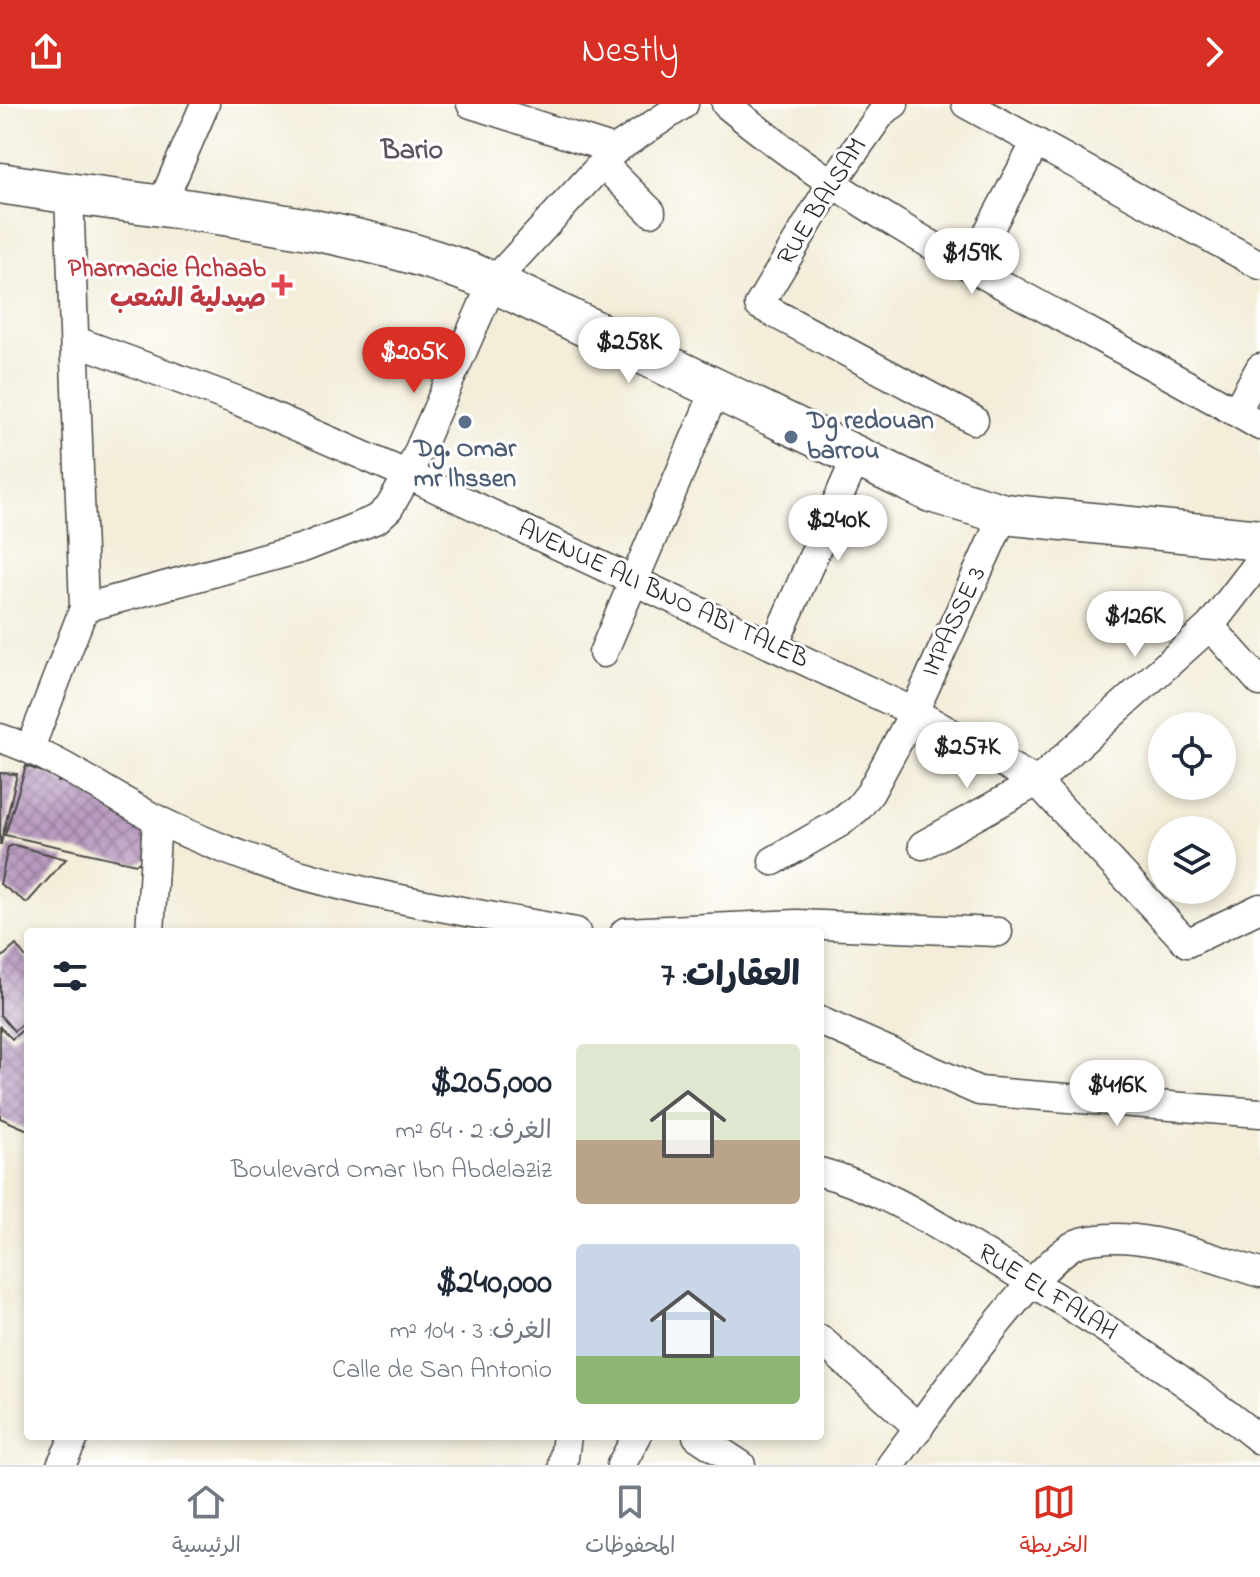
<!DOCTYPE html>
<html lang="ar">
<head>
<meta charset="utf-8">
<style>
	body { margin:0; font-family:"Indie Flower","Playpen Sans Arabic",sans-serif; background:#f6f6f7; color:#1f2937; direction:rtl; height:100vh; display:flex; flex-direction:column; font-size:30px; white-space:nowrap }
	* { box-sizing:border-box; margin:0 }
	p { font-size:26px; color:#747a83 }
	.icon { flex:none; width:44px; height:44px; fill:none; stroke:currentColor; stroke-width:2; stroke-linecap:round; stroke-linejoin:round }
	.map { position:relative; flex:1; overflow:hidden; direction:ltr }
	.details { position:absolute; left:24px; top:824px; width:800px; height:512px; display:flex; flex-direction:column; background:#fff; border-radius:8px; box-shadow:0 4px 12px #0003; direction:rtl }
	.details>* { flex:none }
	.buttons { position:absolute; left:1148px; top:608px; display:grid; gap:16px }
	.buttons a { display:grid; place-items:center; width:88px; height:88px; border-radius:50%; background:#fff; box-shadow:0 4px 12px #0003; font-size:40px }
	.price { position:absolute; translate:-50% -68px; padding:0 18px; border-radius:28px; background:#fff; color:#222; font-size:26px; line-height:52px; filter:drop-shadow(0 2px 4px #0008) }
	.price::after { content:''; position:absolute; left:50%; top:48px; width:24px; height:18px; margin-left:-12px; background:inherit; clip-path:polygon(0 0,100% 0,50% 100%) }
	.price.selected { background:#d93025; color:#fff }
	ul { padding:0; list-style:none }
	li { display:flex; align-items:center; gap:24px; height:200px; padding:0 24px }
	li span { display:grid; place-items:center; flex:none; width:224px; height:160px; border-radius:8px; color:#555 }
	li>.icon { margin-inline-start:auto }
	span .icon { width:96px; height:96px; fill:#fffc; stroke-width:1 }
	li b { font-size:34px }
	h2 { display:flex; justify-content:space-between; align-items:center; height:96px; padding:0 24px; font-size:34px }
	header { display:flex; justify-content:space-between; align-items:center; height:104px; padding:0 24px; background:#d93025; color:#fff; font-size:36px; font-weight:600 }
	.tabs { display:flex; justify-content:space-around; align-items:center; height:112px; border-top:2px solid #e0e1e3; background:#fff; font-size:22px; color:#747a83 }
	.tabs a { display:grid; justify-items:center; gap:4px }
	.tabs .selected { color:#d93025 }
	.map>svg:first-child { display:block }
	.building { fill:url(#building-cross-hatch) }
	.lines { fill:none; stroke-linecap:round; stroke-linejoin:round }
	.street-casing { stroke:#494845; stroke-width:31 }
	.secondary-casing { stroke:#494845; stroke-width:43 }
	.street { stroke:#fff; stroke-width:28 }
	.secondary { stroke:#fff; stroke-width:40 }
	.health-dot { fill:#e0444e; stroke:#fff; stroke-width:3 }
	.service-dot { fill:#5c6f8a; stroke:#fff; stroke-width:3 }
	.labels { text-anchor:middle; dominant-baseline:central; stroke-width:6; stroke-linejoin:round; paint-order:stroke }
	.street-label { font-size:26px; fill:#2b2b2b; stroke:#fff }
	.health-label { font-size:26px; font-weight:bold; fill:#be3a42; stroke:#fff; text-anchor:end }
	.service-label { font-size:26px; font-weight:bold; fill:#4e5e75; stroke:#fff; text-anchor:start }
	.neighbourhood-label { font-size:28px; font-weight:bold; fill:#5d5260; stroke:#fff }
</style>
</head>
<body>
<header><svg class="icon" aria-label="forward" viewBox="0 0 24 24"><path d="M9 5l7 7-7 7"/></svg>Nestly<svg class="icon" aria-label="share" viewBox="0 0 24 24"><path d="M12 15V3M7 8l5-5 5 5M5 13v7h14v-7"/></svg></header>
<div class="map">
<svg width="1260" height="1361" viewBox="0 0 1260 1361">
	<defs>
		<pattern id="building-cross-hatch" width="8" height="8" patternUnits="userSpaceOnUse" patternTransform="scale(2)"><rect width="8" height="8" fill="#b99bc1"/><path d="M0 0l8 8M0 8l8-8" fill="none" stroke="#977f9d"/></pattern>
	</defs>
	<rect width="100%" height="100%" fill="#fff"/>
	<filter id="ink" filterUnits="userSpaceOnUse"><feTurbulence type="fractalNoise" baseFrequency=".0125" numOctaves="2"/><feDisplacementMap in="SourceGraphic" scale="16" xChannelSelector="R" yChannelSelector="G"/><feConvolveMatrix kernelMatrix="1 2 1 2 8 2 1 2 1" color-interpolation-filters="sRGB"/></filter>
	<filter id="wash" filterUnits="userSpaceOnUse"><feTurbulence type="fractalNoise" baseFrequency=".006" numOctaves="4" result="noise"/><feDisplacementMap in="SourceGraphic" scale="32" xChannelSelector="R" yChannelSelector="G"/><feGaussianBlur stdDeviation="1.8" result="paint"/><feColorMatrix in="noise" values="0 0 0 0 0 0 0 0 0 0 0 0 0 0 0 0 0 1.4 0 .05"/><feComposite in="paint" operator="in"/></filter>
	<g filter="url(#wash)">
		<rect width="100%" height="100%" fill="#f3edd9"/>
		<g id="blocks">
			<!-- building -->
			<g class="building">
				<polygon points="26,662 59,674 58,678 65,676 150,721 150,753 136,760 5,731"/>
				<polygon points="0,669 17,670 1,740 0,740"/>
				<polygon points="14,741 66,755 27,799 0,780 8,743"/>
				<polygon points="16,841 28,857 28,917 14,927 0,911 0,855"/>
				<polygon points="28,921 28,1026 0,1014 0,923 12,935"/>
			</g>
		</g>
	</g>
	<g filter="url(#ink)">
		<use href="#blocks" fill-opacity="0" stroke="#494845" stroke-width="2"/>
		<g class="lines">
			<defs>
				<g id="street">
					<polyline points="471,0 615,46"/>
					<path d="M726,0C885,133 1082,218 1260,322"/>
					<polyline points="894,0 883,7 832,79 759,201 974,316"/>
					<polyline points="966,0 1260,161"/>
					<polyline points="603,60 651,108"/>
					<polyline points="160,104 205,0"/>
					<polyline points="970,162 1036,38"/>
					<polyline points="76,237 236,296 408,371 914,608 1037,678 1187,839 1260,804"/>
					<polyline points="1236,308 1260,264"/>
					<polyline points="84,504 303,444 377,415 389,404 408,371 493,178 615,46 684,0"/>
					<polyline points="1210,522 1260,578"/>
					<polyline points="774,542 856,354"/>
					<polyline points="603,549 715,287"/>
					<path d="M0,634C56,652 104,688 156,715C177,726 200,735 222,744C332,788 460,806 576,828"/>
					<polyline points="30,644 84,504 69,90"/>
					<polyline points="923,741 1037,678 1210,522 1260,457"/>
					<polyline points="773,757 841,718 859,703 870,689 914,608 1004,410"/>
					<polyline points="150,828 157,716"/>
					<polyline points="625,828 797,820 998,828"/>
					<polyline points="820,917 979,987 1260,1009"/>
					<path d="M820,1068C881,1084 935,1120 988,1152C1082,1208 1175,1267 1260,1336"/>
					<polyline points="820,1235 919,1324"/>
					<polyline points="697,1332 741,1361"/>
					<polyline points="61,1361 75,1332"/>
					<polyline points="563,1361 567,1332"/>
					<polyline points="621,1361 637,1332"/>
					<path d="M891,1361C922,1320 1040,1149 1081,1138C1139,1123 1206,1153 1260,1169"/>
				</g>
				<path id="secondary" d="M0,79C158,105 347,116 493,178L931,388L1004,410L1260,436"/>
			</defs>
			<!-- street casing -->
			<use href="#street" class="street-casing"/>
			<!-- secondary casing -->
			<use href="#secondary" class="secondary-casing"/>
			<!-- street -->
			<use href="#street" class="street"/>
			<!-- secondary -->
			<use href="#secondary" class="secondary"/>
		</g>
	</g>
	<!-- markers -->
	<path class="health-dot" d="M278 169h8v8h8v8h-8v8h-8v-8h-8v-8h8z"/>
	<g class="service-dot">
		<circle cx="465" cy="318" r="8"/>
		<circle cx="791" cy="333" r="8"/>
	</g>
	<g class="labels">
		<!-- street labels -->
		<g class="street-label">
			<text transform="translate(823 98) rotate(-58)">RUE BALSAM</text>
			<text transform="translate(663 491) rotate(25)">AVENUE ALI BNO ABI TALEB</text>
			<text transform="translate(955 518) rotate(-65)">IMPASSE 3</text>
			<text transform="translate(1047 1189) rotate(32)">RUE EL FALAH</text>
		</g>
		<!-- health labels -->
		<g class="health-label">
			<text x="266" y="166">Pharmacie Achaab<tspan x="266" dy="30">صيدلية الشعب</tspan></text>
		</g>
		<!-- service labels -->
		<g class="service-label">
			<text x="807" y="318">Dg redouan<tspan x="807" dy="30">barrou</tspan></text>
			<text x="465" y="346" text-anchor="middle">Dg. Omar<tspan x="465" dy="30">mr lhssen</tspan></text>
		</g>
		<!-- neighbourhood labels -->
		<g class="neighbourhood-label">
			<text x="412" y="47">Bario</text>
		</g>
	</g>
</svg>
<div class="buttons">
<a><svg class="icon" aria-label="locate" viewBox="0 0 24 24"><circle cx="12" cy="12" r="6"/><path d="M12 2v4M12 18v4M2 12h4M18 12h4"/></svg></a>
<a><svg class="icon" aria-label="layers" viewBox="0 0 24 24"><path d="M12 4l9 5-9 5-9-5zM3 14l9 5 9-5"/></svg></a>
</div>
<b class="price" style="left:972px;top:192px">$159K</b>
<b class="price" style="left:629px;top:281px">$258K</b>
<b class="price selected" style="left:414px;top:291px">$205K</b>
<b class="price" style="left:838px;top:459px">$240K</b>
<b class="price" style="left:1135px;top:555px">$126K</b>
<b class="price" style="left:967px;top:686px">$257K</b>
<b class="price" style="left:1117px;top:1024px">$416K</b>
<section class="details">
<h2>العقارات: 7<svg class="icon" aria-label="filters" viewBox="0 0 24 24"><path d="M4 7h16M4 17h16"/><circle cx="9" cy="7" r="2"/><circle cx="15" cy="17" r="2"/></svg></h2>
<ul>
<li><span style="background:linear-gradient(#dfe7d0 60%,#b9a48a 0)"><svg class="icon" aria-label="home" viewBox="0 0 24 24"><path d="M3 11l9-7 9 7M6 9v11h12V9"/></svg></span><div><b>$205,000</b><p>الغرف: 2 · 64 m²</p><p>Boulevard Omar Ibn Abdelaziz</p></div></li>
<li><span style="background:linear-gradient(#c9d6e8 70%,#8fb573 0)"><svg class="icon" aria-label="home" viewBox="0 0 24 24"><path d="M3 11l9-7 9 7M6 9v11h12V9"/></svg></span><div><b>$240,000</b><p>الغرف: 3 · 104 m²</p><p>Calle de San Antonio</p></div></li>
</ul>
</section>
</div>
<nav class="tabs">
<a class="selected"><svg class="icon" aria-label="map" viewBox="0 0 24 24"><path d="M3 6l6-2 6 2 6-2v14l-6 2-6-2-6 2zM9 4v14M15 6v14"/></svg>الخريطة</a>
<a><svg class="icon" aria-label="saved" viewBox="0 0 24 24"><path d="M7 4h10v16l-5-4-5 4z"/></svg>المحفوظات</a>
<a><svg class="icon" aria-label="home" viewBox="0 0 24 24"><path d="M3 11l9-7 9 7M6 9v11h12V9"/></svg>الرئيسية</a>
</nav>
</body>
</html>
